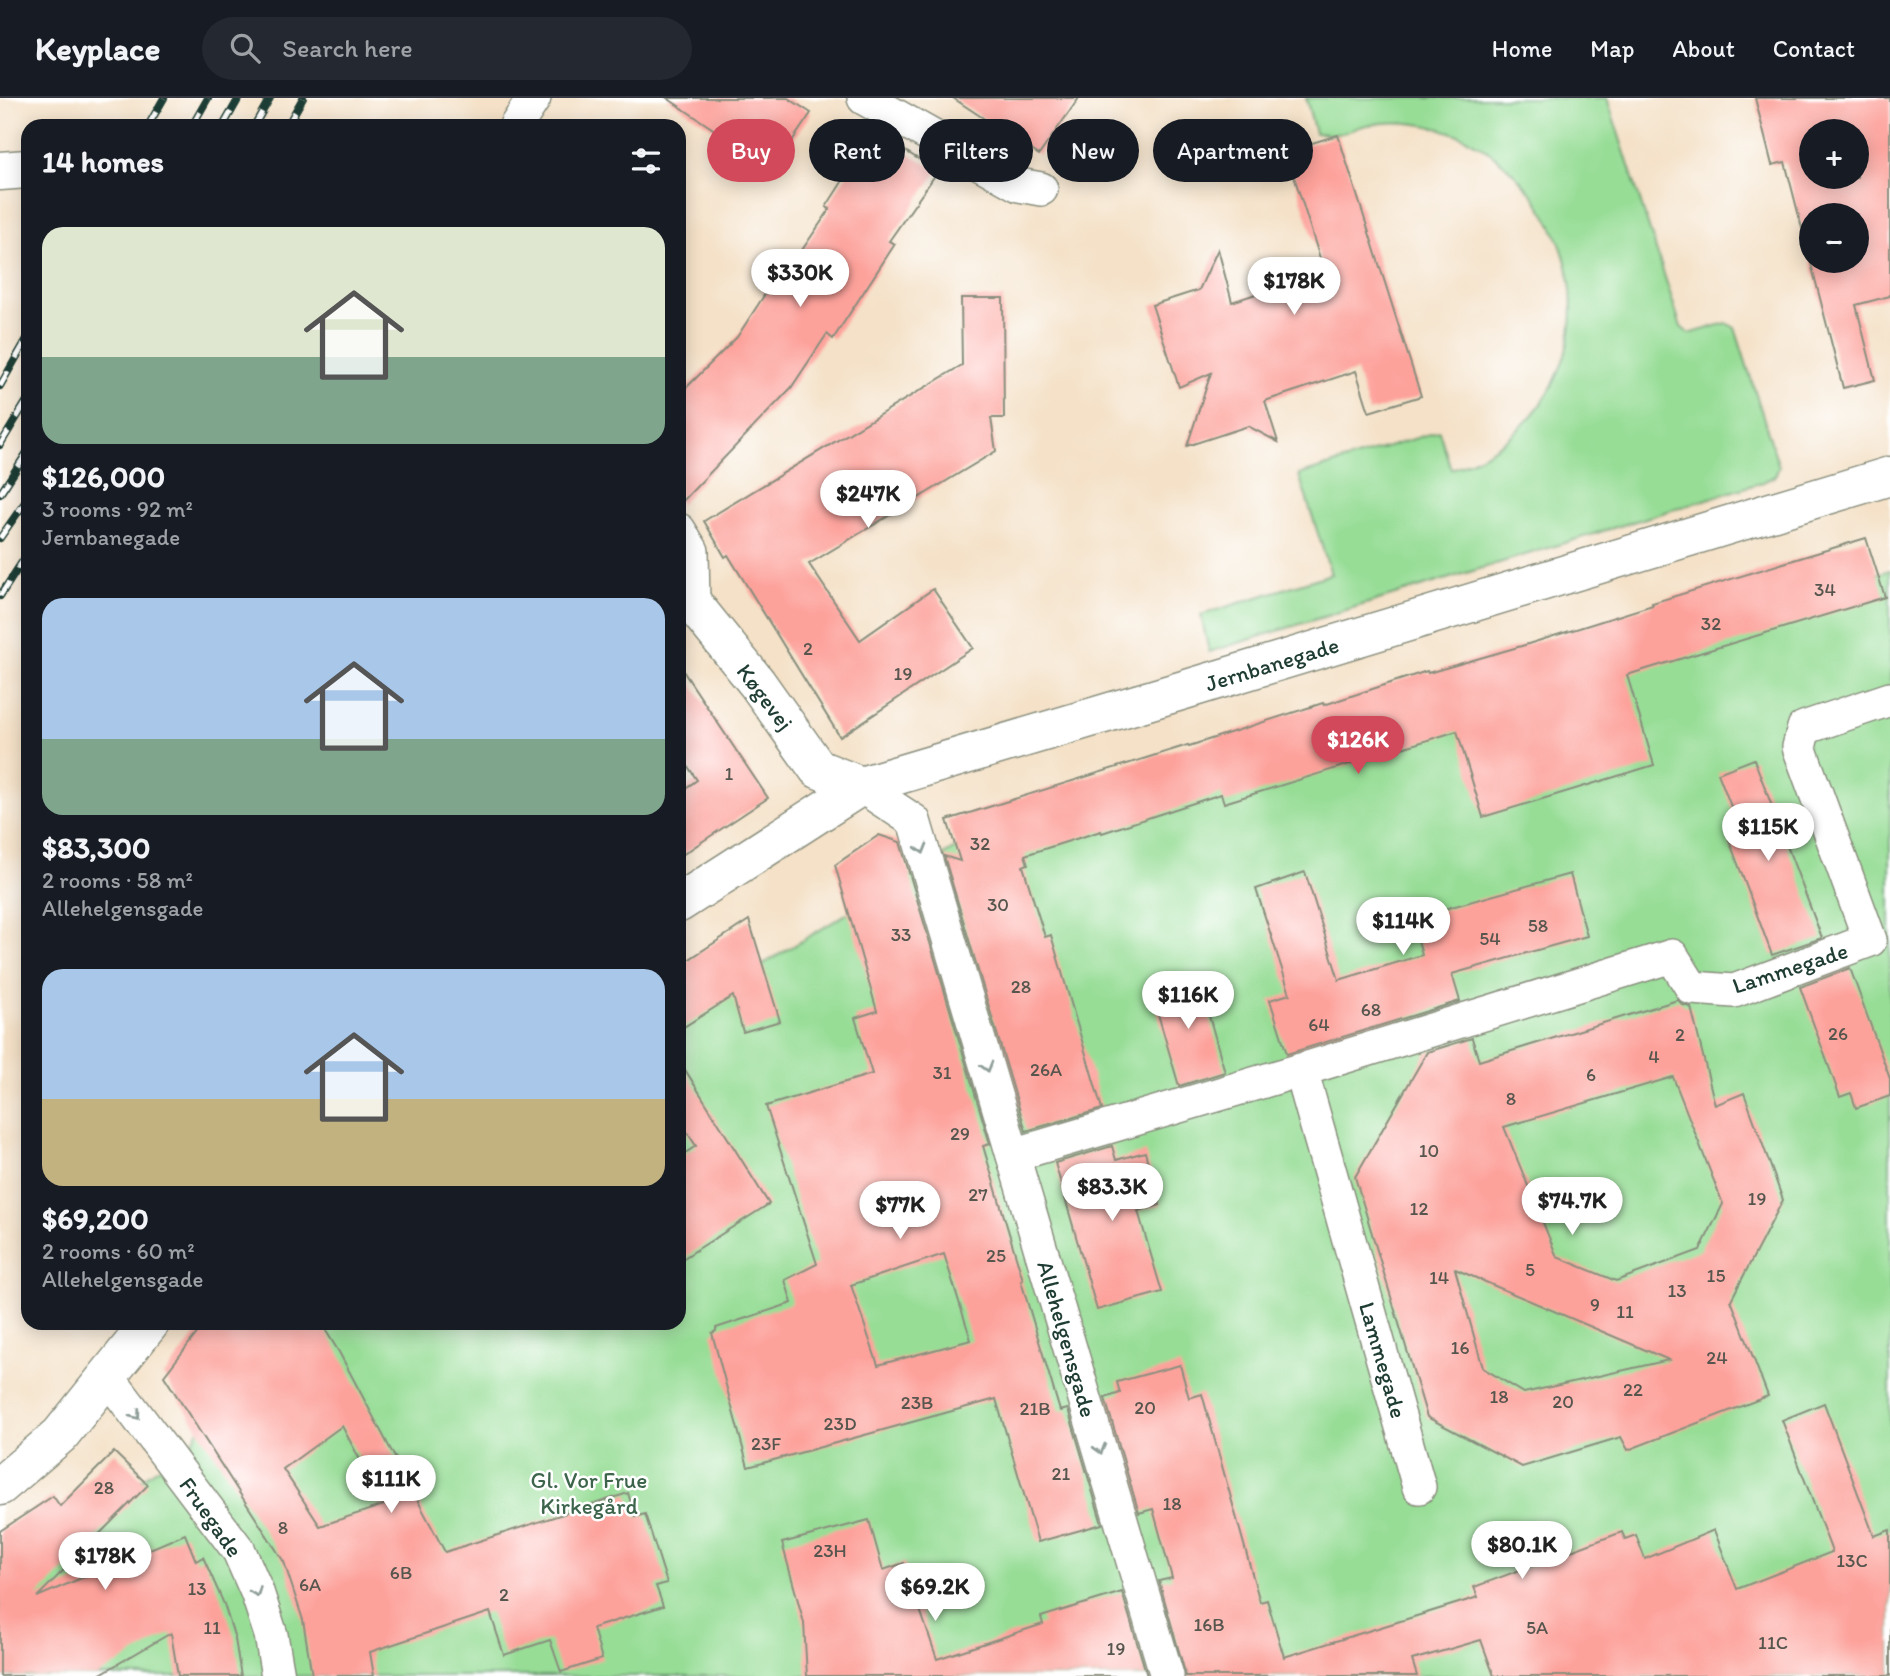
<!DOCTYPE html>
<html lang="en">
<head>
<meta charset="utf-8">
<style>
	body { margin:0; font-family:Itim,sans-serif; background:#242831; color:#f1f3f6; height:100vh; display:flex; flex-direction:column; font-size:26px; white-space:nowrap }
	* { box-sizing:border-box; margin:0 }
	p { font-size:23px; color:#9ea1a6 }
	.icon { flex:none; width:38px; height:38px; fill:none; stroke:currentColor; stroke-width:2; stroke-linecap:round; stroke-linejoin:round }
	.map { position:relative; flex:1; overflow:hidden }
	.side { position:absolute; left:21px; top:21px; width:665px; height:1211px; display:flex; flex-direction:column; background:#171b24; border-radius:21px; box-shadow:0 4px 18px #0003 }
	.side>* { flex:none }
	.hud { position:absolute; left:707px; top:21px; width:665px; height:63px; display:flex; gap:14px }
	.buttons { position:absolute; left:1799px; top:21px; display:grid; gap:14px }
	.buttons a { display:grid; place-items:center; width:70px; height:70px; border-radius:50%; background:#171b24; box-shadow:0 4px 18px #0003; font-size:35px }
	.price { position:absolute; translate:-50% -60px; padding:0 16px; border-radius:24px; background:#fff; color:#222; font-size:23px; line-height:46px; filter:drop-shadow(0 2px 4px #0008) }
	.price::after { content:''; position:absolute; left:50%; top:42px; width:21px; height:16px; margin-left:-10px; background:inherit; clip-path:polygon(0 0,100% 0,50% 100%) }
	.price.selected { background:#d1495b; color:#fff }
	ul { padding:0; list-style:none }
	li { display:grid; align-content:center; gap:14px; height:371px; padding:0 21px }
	li span { display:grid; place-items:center; height:217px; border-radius:21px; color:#555 }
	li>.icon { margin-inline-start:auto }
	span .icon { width:126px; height:126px; fill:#fffc; stroke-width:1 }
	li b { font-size:30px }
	h2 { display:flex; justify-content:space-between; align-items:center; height:84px; padding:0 21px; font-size:30px }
	.tag { padding:0 24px; border-radius:32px; background:#171b24; box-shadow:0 4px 18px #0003; font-size:24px; line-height:63px }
	.tag.selected { background:#d1495b; color:#fff }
	header { display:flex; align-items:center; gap:42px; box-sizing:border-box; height:98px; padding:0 35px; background:#171b24; border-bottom:2px solid #363941 }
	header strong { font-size:33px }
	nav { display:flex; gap:38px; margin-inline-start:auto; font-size:24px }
	.search { width:490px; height:63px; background:#242831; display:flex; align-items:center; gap:18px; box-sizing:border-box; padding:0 24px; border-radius:38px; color:#9ea1a6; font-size:26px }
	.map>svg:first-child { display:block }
	.green { fill:#97dd96; stroke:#5b8d65; stroke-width:2 }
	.building { fill:#fda29b; fill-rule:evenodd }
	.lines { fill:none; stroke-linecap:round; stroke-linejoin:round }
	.minor-casing { stroke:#8a8f7e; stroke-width:36 }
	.tertiary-casing { stroke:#8a8f7e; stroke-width:41 }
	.secondary-casing { stroke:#8a8f7e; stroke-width:41 }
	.minor { stroke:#fff; stroke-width:33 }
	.tertiary { stroke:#fff; stroke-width:38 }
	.secondary { stroke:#fff; stroke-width:38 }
	.rail-casing { stroke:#1f3d34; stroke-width:8 }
	.rail { stroke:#fff; stroke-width:5; stroke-dasharray:16; stroke-linecap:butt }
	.oneway { stroke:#8f9e9a }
	.labels { text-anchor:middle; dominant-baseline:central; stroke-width:5; stroke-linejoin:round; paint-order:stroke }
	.number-label { font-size:19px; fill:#56564e }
	.street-label { font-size:23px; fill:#1f3d34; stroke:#fff }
	.park-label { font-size:23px; fill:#3d654c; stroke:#fff }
</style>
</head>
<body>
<header>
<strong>Keyplace</strong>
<div class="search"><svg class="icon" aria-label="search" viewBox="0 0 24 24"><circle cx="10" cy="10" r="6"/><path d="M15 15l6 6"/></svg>Search here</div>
<nav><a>Home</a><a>Map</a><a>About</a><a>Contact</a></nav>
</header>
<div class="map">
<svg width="1890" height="1578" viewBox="0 0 1890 1578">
	<rect width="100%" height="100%" fill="#fff"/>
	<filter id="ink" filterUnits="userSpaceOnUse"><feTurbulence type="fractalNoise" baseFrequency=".0143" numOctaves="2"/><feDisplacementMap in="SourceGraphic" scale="14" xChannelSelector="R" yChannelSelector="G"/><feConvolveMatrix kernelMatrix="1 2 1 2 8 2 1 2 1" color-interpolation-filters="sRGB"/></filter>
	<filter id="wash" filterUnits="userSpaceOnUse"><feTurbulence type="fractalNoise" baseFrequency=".00686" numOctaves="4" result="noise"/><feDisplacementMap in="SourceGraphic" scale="28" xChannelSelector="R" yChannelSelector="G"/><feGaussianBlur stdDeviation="1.57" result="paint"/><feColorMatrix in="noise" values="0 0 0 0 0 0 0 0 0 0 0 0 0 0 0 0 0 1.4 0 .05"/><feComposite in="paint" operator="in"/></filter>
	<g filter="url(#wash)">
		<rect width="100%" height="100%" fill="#f4e1c7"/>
		<!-- green -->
		<g class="green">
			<path d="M1306,0H1607L1681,229L1689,236L1726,225L1735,230L1779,369L1775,378L1763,384L1209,554L1201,517L1331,476L1299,377L1439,333L1451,371C1570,330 1608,199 1534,99C1514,73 1491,51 1461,38C1432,26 1398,21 1367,27C1357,29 1347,35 1336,36C1330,37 1322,35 1315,35Z"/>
			<polygon points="1890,472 1890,1578 0,1578 0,1477 189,1349 260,1225 679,1225 679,917 1000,723"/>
		</g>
		<g id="blocks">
			<!-- building -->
			<g class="building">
				<polygon points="667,0 788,0 811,15 773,71"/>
				<polygon points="953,0 1079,0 1039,57"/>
				<path d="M1755,0H1890V198L1856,207L1875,282L1843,290L1785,64L1772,67ZM1811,33H1857V79H1811ZM1811,117H1857V163H1811Z"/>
				<polygon points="874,34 938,73 889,143 895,146 833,241 827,236 791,290 679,407 679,297 737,239 767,193 772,196 830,111 826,109"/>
				<polygon points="1338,37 1421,298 1369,314 1356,273 1265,303 1278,344 1248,328 1187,348 1211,275 1179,289 1152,207 1199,192 1218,151 1232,204 1324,173 1286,53"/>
				<polygon points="961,200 1003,200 1004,320 991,320 996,353 809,466 860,542 933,491 973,550 840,639 728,457 725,459 704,423 962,267"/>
				<polygon points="1866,440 1885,499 1627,577 1654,667 1483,719 1457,633 1224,705 1221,696 1102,735 1101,733 1025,757 1028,766 1023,768 1045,839 1051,837 1102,1011 1026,1033 944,758 960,763 947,722 1188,647 1189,648 1323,605 1324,607 1427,573 1428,575 1525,547 1653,507 1652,505"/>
				<polygon points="679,567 768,700 679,759 679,695 697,682 679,655"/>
				<polygon points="1754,661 1822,840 1772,857 1729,742 1742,737 1718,675"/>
				<path d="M879,737L900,744L990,1046L983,1048L1023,1182L1021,1183L1060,1313L1068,1311L1102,1426L1038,1444L996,1301L748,1369L712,1235L716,1233V1230L792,1205L785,1182L817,1166L766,1008L872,976L855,920L877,913L835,767ZM944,1156L971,1242L878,1267L851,1187Z"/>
				<polygon points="1305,774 1339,882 1422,857 1412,820 1570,776 1587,838 1452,876 1460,903 1287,956 1270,902 1290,896 1256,791"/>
				<polygon points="749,822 780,923 743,934 733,898 679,932 679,868"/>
				<polygon points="1850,870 1890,981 1890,998 1856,1010 1851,995 1840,999 1800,889"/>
				<polygon points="1198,879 1225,974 1179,988 1151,892"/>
				<path d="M1678,902L1683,907L1691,909L1715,1007L1744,995L1783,1102L1731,1202L1768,1298L1628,1352L1621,1339L1522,1369L1427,1319L1355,1079L1427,954L1472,940L1479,963ZM1673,979L1723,1106L1700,1152L1616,1183L1557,1159L1504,1029ZM1455,1171L1669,1262L1524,1295L1483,1270Z"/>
				<polygon points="679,962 769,1106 679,1163 679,1059 696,1048 679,1021"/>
				<polygon points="1112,1048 1116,1062 1145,1054 1160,1107 1138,1113 1162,1194 1097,1212 1055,1065"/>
				<path d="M205,1225H321L339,1254L445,1454L628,1395L635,1419L645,1416L667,1485L656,1488L663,1508L593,1530L602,1561L561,1574L550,1542L504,1557L490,1514L370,1554L374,1578H312L303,1522L284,1464L164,1278ZM342,1328L384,1407L320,1428L283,1371Z"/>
				<polygon points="1180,1267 1189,1300 1202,1296 1260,1504 1267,1502 1284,1559 1478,1499 1474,1489 1622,1434 1625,1441 1636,1437 1645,1461 1714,1432 1737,1491 1832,1454 1782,1322 1824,1305 1874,1438 1890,1432 1890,1578 1494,1578 1481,1542 1412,1562 1417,1578 1186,1578 1159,1483 1172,1480 1153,1411 1139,1415 1105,1300 1120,1295 1117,1284"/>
				<polygon points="114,1354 148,1387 37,1499 185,1436 196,1463 203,1459 224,1506 235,1541 241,1578 178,1578 171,1535 97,1578 0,1578 0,1433 53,1398 60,1408"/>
				<polygon points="869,1422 883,1472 904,1465 937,1561 1043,1526 1041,1519 1122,1494 1147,1578 807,1578 804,1525 782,1445"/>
			</g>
		</g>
	</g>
	<g filter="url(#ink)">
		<use href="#blocks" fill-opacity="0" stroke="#8a8f7e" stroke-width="2"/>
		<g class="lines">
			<defs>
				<g id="minor">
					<polyline points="864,0 1019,87 1041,91"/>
					<polyline points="516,28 534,0"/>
					<polyline points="679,432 692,453 693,506"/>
					<polyline points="861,688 914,723 1167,1578"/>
					<polyline points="1301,972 1419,1389"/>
					<polyline points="1013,1057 1301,972 1672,858 1692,890 1734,893 1870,842 1799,649 1804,630 1890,601"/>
					<polyline points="107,1278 239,1453 257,1494 271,1537 278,1578"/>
				</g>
				<g id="tertiary">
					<polyline points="679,805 861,688"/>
					<polyline points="0,1388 60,1337 150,1225"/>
				</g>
				<g id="secondary">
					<polyline points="0,73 27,71"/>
					<polyline points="679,494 693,506 757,585 818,671 861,688 1184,592 1890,378"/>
				</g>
			</defs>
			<!-- minor casing -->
			<use href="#minor" class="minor-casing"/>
			<!-- tertiary casing -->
			<use href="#tertiary" class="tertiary-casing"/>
			<!-- secondary casing -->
			<use href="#secondary" class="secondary-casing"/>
			<!-- minor -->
			<use href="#minor" class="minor"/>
			<!-- tertiary -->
			<use href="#tertiary" class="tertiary"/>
			<!-- secondary -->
			<use href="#secondary" class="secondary"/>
			<defs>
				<g id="rail">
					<polyline points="148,28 164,0"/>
					<polyline points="192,28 208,0"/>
					<polyline points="223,28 239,0"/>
					<polyline points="254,28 270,0"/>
					<polyline points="287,28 303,0"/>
					<polyline points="0,288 28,239"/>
					<polyline points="0,347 28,301"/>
					<polyline points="0,396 28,353"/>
					<polyline points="0,440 28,400"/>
					<polyline points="0,498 28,455"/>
				</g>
			</defs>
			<!-- rail casing -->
			<use href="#rail" class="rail-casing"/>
			<!-- rail -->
			<use href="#rail" class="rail"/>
		</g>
		<!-- one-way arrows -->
		<defs><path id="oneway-chevron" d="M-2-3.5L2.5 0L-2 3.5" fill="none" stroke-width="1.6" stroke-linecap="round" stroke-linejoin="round" transform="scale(1.75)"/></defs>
		<g class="oneway">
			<use href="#oneway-chevron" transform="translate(922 751) rotate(74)"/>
			<use href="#oneway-chevron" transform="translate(987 969) rotate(74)"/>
			<use href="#oneway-chevron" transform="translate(136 1317) rotate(53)"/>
			<use href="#oneway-chevron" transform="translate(1100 1351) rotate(74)"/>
			<use href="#oneway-chevron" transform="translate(256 1494) rotate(69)"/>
		</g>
	</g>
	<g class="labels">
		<!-- number labels -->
		<g class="number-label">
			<text x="1825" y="491">34</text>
			<text x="1711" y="525">32</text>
			<text x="808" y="550">2</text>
			<text x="903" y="575">19</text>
			<text x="729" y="675">1</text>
			<text x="980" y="745">32</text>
			<text x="998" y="806">30</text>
			<text x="1538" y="827">58</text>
			<text x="901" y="836">33</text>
			<text x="1490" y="840">54</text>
			<text x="1021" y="888">28</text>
			<text x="1371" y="911">68</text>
			<text x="1319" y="926">64</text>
			<text x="1838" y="935">26</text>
			<text x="1680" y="936">2</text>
			<text x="1654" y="958">4</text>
			<text x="1046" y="971">26A</text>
			<text x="942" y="974">31</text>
			<text x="1591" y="976">6</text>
			<text x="1511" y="1000">8</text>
			<text x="960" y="1035">29</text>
			<text x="1429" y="1052">10</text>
			<text x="978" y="1096">27</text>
			<text x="1757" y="1100">19</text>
			<text x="1419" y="1110">12</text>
			<text x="996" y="1157">25</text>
			<text x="1530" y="1171">5</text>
			<text x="1716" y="1177">15</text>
			<text x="1439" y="1179">14</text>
			<text x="1677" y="1192">13</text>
			<text x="1595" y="1206">9</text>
			<text x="1625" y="1213">11</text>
			<text x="1460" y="1249">16</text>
			<text x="1717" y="1259">24</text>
			<text x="1633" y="1291">22</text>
			<text x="1499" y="1298">18</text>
			<text x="1563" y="1303">20</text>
			<text x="917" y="1304">23B</text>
			<text x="1145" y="1309">20</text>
			<text x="1035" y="1310">21B</text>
			<text x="840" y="1325">23D</text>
			<text x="766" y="1345">23F</text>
			<text x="1061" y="1375">21</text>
			<text x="104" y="1389">28</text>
			<text x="1172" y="1405">18</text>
			<text x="283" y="1429">8</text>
			<text x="830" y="1452">23H</text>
			<text x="1852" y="1462">13C</text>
			<text x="401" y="1474">6B</text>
			<text x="310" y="1486">6A</text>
			<text x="197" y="1490">13</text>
			<text x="504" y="1496">2</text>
			<text x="1209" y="1526">16B</text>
			<text x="212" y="1529">11</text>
			<text x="1537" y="1529">5A</text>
			<text x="1773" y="1544">11C</text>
			<text x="1116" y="1550">19</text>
		</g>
		<!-- street labels -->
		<g class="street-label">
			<text transform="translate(1272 566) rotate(-17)">Jernbanegade</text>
			<text transform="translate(765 599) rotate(53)">Køgevej</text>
			<text transform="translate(1790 870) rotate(-18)">Lammegade</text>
			<text transform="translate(1067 1241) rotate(74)">Allehelgensgade</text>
			<text transform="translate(1383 1262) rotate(74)">Lammegade</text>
			<text transform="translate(211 1419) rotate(55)">Fruegade</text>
		</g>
		<!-- park labels -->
		<g class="park-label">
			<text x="589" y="1382">Gl. Vor Frue<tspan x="589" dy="26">Kirkegård</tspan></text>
		</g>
	</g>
</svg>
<div class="buttons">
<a>+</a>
<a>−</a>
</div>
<b class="price" style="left:800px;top:211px">$330K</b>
<b class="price" style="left:1294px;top:219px">$178K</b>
<b class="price" style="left:868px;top:432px">$247K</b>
<b class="price selected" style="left:1358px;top:678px">$126K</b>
<b class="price" style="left:1768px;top:765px">$115K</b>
<b class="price" style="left:1403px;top:859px">$114K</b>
<b class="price" style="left:1188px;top:933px">$116K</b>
<b class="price" style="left:1112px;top:1125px">$83.3K</b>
<b class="price" style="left:1572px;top:1139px">$74.7K</b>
<b class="price" style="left:900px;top:1143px">$77K</b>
<b class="price" style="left:391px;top:1417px">$111K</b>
<b class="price" style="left:1522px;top:1483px">$80.1K</b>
<b class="price" style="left:105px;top:1494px">$178K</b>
<b class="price" style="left:935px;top:1525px">$69.2K</b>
<div class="hud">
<a class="tag selected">Buy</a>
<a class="tag">Rent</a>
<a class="tag">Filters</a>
<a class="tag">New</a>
<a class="tag">Apartment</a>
</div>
<section class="side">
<h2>14 homes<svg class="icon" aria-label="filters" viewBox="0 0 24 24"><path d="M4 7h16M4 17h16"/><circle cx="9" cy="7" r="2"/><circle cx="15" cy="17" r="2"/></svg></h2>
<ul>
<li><span style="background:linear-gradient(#dfe7d0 60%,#7fa58c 0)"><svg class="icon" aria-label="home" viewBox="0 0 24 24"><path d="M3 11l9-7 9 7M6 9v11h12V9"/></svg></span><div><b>$126,000</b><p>3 rooms · 92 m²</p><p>Jernbanegade</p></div></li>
<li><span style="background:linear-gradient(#a9c7e8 65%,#7fa58c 0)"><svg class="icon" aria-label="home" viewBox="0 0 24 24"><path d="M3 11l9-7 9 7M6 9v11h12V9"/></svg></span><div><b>$83,300</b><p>2 rooms · 58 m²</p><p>Allehelgensgade</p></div></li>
<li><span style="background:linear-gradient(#a9c7e8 60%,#c2b280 0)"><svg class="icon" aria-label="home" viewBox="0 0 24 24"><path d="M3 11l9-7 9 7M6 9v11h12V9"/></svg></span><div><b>$69,200</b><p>2 rooms · 60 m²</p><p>Allehelgensgade</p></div></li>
</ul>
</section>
</div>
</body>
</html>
